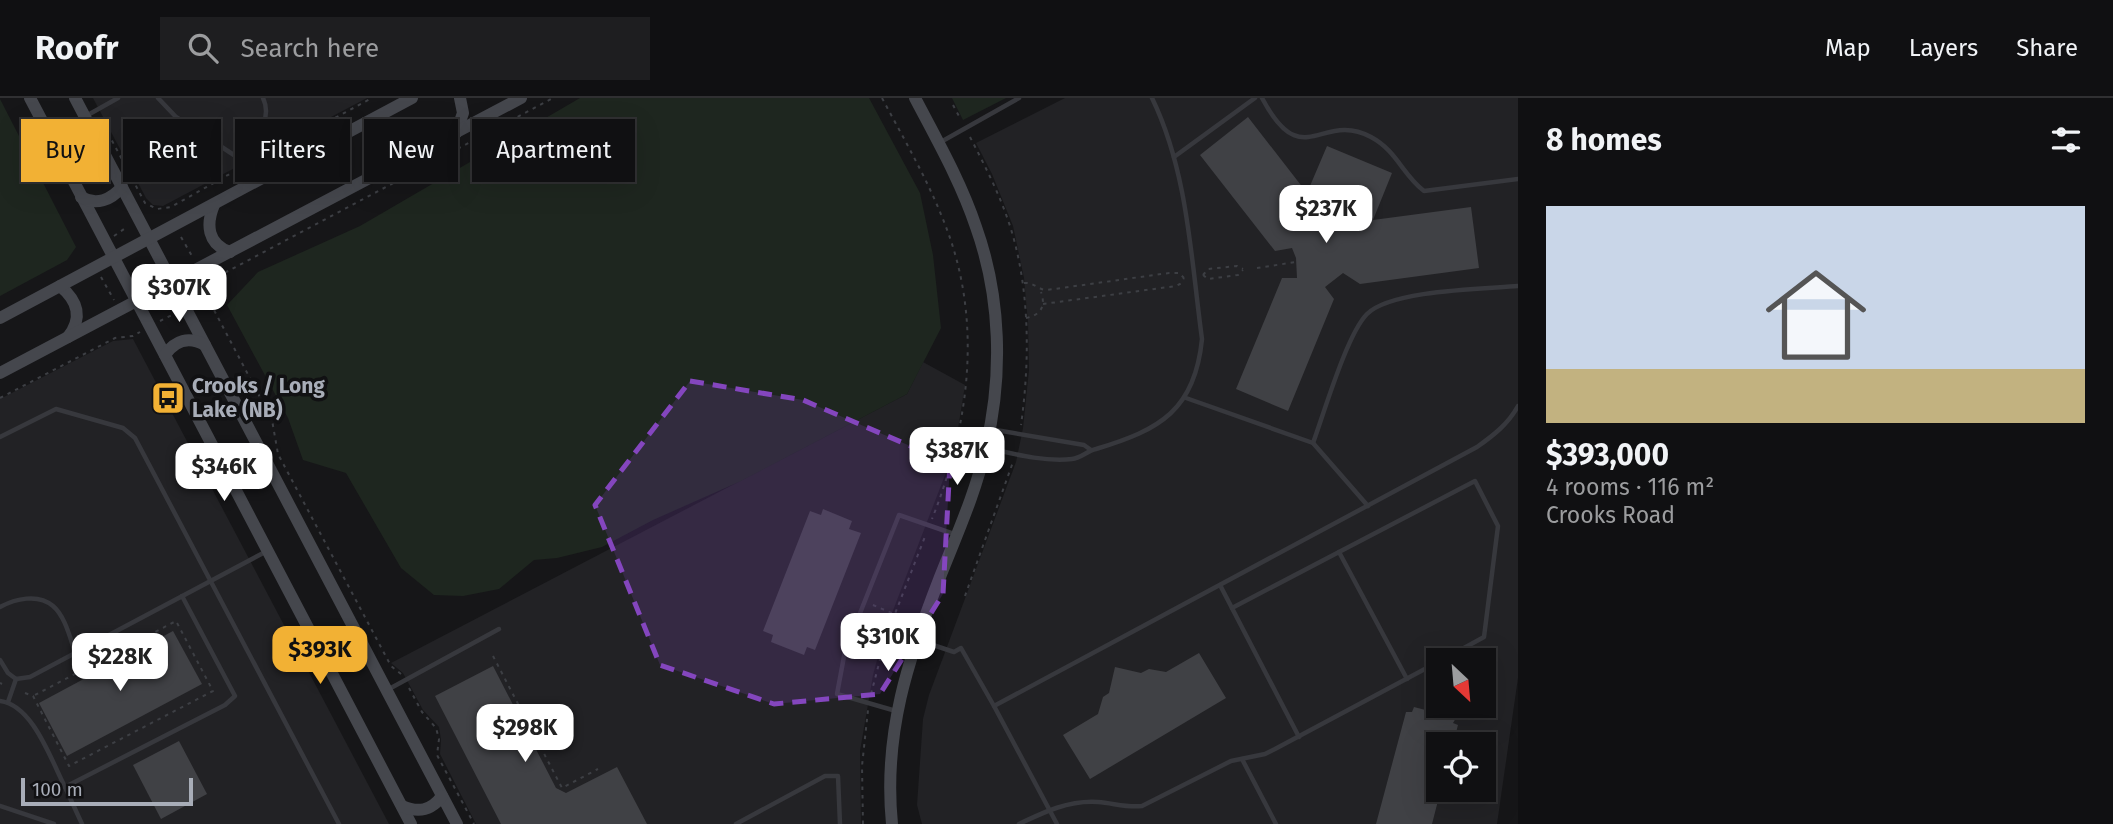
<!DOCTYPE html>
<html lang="en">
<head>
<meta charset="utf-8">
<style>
	body { margin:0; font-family:"Fira Sans",sans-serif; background:#1e1e20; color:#f1f3f6; height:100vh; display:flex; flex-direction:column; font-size:26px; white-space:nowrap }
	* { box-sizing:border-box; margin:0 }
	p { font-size:23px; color:#9c9d9f }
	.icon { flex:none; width:38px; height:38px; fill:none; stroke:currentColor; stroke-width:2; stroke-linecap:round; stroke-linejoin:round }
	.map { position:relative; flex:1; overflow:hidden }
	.drawer { display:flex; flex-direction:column; background:#101012; width:595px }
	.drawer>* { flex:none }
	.banner { position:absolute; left:21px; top:21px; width:665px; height:63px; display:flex; gap:14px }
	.needle { width:46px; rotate:154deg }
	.tools { position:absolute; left:1426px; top:550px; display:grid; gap:14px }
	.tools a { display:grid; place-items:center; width:70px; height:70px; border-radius:0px; background:#101012; box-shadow:0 7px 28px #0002,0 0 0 2px #303032; font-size:35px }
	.scale { position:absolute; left:21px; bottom:18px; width:172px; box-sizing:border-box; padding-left:7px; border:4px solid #a8adb8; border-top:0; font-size:19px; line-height:24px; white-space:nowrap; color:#a8adb8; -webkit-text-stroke:5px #111113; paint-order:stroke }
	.price { position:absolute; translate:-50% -60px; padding:0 16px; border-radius:14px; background:#fff; color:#222; font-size:23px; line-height:46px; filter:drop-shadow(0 2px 4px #0008) }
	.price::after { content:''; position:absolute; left:50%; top:42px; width:21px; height:16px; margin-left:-10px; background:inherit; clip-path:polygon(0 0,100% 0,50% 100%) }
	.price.active { background:#f2b134; color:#111 }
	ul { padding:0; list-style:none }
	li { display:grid; align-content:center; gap:14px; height:371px; padding:0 28px }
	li+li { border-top:2px solid #303032 }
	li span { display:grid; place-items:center; height:217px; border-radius:0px; color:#555 }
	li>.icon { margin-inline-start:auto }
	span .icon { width:126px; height:126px; fill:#fffc; stroke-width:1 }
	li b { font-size:30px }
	h2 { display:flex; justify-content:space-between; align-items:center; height:84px; padding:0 28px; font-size:30px }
	.chip { padding:0 24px; border-radius:0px; background:#101012; box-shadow:0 7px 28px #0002,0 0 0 2px #303032; font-size:24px; line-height:63px }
	.chip.active { background:#f2b134; color:#111 }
	header { display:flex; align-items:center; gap:42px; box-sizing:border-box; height:98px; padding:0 35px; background:#101012; border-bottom:2px solid #303032 }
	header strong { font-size:33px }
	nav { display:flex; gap:38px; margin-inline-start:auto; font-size:24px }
	.search { width:490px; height:63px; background:#1e1e20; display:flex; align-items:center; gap:18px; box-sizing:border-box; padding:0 24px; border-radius:0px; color:#9c9d9f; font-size:26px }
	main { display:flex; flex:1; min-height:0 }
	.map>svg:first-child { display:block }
	.built { fill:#222225; fill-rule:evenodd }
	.green { fill:#1e261f }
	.building { fill:#404145 }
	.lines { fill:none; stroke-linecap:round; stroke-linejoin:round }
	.path { stroke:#3d3f44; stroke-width:2; stroke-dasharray:3.5 5; stroke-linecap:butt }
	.lane { stroke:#37383d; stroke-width:4.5 }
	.secondary { stroke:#45474d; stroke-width:12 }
	.marked { fill:#8446be; fill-opacity:0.2; stroke:#8446be; stroke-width:5; stroke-dasharray:14 9; stroke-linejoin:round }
	.labels { text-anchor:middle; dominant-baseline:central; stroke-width:7; stroke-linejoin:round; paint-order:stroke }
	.poi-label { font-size:21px; font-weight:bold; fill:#a8adb8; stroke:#111113; text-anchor:start }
</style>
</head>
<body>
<header>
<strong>Roofr</strong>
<div class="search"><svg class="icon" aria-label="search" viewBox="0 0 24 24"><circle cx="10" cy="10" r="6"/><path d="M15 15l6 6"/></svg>Search here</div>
<nav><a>Map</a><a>Layers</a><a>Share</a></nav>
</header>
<main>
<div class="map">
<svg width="1518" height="726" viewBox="0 0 1518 726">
	<rect width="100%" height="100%" fill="#161618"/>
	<!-- built -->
	<g class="built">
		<polygon points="93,0 367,0 163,108 153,107 146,100"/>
		<path d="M1065,0H1518V580L1497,726H922L917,707L923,621L929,597L1016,364L1023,330L1029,272L1028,224L1024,180L1013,128L992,76L976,45ZM1438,562H1484V607H1438ZM1438,646H1484V691H1438Z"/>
		<polygon points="133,241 389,726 0,726 0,301 113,243"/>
		<polygon points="923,264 965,287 957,337 950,364 884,536 873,577 860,653 861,726 476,726 440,656 441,642 439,629 423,612 403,575 391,565 907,296"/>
	</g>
	<!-- green -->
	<g class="green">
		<polygon points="580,0 869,0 920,95 933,157 941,230 907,296 741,383 653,422 602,449 557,460 534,462 499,491 463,498 434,497 401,470 346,375 303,362 288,320 227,207 258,174 360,128"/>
		<polygon points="952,0 1006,0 963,22"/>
		<polygon points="0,1 76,149 67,162 0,198"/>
	</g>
	<!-- building -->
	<g class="building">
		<polygon points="1248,19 1307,95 1327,48 1392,75 1373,122 1471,109 1479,170 1360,186 1343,175 1325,189 1334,201 1288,313 1236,291 1282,180 1297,180 1296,160 1292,150 1275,153 1200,57"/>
		<polygon points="823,411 852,423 849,431 861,435 815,552 807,549 804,557 771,544 773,537 763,533 810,413 821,417"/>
		<polygon points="173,533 202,586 67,658 39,605"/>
		<polygon points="1199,555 1226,600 1090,681 1063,637 1098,616 1103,599 1109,595 1115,569 1141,575 1149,571 1166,574"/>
		<polygon points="493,568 556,690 566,695 617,669 647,726 501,726 435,598"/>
		<polygon points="1414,609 1456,620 1453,625 1458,627 1453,646 1438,646 1438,691 1441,691 1432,726 1376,726 1406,614 1412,614"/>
		<polygon points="179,643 207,696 161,721 133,667"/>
	</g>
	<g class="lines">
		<!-- path -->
		<g class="path">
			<path d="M882,0C905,43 929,84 946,129C983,225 969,328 932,421"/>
			<polyline points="953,7 961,22"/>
			<polyline points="100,20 145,105 157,111 171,109 235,73"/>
			<path d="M970,39C985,68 1000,97 1010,128C1030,191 1030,262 1021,327"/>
			<polyline points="253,64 372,0"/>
			<polyline points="114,138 127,129"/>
			<polyline points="181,139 192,158"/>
			<polyline points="1257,170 1296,164"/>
			<polyline points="1203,177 1208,181 1238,177 1243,172"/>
			<polyline points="1203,177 1208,171 1237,168 1243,171"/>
			<polyline points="101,179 114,202"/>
			<path d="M1024,185C1034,184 1038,192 1047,192L1169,175H1179L1184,180"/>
			<polyline points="1043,206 1176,188 1180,186 1184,180"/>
			<path d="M1026,220C1041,217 1046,208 1041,194"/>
			<polyline points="160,223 174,216"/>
			<polyline points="0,300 115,240 133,238 140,234"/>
			<polyline points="965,498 1013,364"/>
			<polyline points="873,507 894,516"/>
			<polyline points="493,558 562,690 598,671"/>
			<polyline points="401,576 391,568 278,356 272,322 214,212 208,204 209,190 215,180 553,0"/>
			<polyline points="0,585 2,586"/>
			<polyline points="409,590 422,614 436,630 439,641 437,657 474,726"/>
			<polyline points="25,595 33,598 69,668 213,593 176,523 33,598"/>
			<polyline points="871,596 886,539 926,436"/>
			<polyline points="863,726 862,668 868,612"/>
		</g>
		<!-- lane -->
		<g class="lane">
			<polyline points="158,0 176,19 240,61 251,84"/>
			<path d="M1262,0C1303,77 1321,12 1371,39C1397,53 1402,76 1424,93L1518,81"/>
			<polyline points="86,18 118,0"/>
			<polyline points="939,45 1019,0"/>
			<polyline points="1174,59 1255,0"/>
			<path d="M240,61C253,42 274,23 263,0"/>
			<path d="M1186,300L1313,345C1324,315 1347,236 1367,216C1391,192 1482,191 1518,188"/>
			<polyline points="990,331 1084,347 1091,352"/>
			<polyline points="0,339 56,311 123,330 135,340 339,726"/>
			<polyline points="1313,345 1368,408"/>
			<path d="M987,350C1014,356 1044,364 1072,361C1081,360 1087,353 1096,351C1160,332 1195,312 1202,241C1191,161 1188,74 1152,0"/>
			<polyline points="1339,454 1475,383 1498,428 1484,539 1442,562"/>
			<polyline points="1220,487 1299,639"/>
			<path d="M0,509C15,501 38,495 53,508C65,518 70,540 75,554"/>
			<polyline points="1232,510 1339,454 1407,581"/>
			<path d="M918,542L954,554L961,550L994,608L1477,349C1494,337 1508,326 1518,308"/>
			<polyline points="0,562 8,575 16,581 30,579 267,453"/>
			<polyline points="389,591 499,531"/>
			<path d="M0,603C33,607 51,662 65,689L225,607L235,598L182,498"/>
			<polyline points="8,604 16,581"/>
			<polyline points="994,608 1057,726"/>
			<polyline points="896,613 837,596 845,553 899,417 954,436"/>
			<polyline points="1242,661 1276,726"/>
			<polyline points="65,689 82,726"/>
			<polyline points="0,708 54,726"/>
			<polyline points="736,726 825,678 838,678 840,726"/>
			<path d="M1019,726C1044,714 1069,702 1098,704C1113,705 1127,710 1142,708L1231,663L1265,656L1275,651L1438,564"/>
		</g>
		<!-- secondary -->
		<g class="secondary">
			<polyline points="30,0 411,726"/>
			<polyline points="75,0 457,726"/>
			<polyline points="456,35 463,15 460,0"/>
			<path d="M81,99C96,108 111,102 122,89"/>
			<path d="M214,107C206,126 207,146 230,154"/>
			<path d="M60,188C78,203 83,220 68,239"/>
			<polyline points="0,220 412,0"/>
			<path d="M165,257C175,242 189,238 205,247"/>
			<polyline points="0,275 521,0"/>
			<path d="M402,708C418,715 431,713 442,698"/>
			<path d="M892,726C883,636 908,561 940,479C957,436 976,394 986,349C1003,277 1001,199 976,129C961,84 937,42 915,0"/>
		</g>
	</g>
	<!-- marked area -->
	<path class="marked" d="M690,283L803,302L950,365L943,496L880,596L774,606L660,567L595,407Z"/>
	<!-- icons -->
	<defs>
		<symbol id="bus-square" viewBox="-11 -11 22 22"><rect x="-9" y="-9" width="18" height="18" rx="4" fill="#f2b134" stroke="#111113"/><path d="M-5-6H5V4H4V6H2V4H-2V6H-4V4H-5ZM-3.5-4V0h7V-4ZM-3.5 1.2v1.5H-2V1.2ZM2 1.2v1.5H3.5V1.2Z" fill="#111"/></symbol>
	</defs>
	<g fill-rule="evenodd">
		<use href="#bus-square" x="149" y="281" width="38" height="38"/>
	</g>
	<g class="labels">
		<!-- poi labels -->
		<g class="poi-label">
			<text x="192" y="288">Crooks / Long<tspan x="192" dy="24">Lake (NB)</tspan></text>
		</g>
	</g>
</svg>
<div class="tools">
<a><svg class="needle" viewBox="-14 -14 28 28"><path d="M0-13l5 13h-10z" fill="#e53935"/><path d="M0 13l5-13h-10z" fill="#9c9d9f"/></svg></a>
<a><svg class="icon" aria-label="locate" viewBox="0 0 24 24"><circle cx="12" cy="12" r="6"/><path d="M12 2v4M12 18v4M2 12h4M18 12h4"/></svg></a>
</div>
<div class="scale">100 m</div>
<b class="price" style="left:1326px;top:147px">$237K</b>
<b class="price" style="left:179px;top:226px">$307K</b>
<b class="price" style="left:957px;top:389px">$387K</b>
<b class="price" style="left:224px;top:405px">$346K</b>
<b class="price" style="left:888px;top:575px">$310K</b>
<b class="price active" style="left:320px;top:588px">$393K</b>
<b class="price" style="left:120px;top:595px">$228K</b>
<b class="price" style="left:525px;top:666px">$298K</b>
<div class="banner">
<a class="chip active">Buy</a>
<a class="chip">Rent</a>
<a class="chip">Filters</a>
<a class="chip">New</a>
<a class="chip">Apartment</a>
</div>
</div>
<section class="drawer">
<h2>8 homes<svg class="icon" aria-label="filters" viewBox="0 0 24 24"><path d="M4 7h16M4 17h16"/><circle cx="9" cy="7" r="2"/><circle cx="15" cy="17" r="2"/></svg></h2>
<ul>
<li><span style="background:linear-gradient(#c9d6e8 75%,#c2b280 0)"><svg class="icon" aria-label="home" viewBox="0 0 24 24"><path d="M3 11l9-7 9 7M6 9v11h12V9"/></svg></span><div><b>$393,000</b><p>4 rooms · 116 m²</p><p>Crooks Road</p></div></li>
</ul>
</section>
</main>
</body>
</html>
